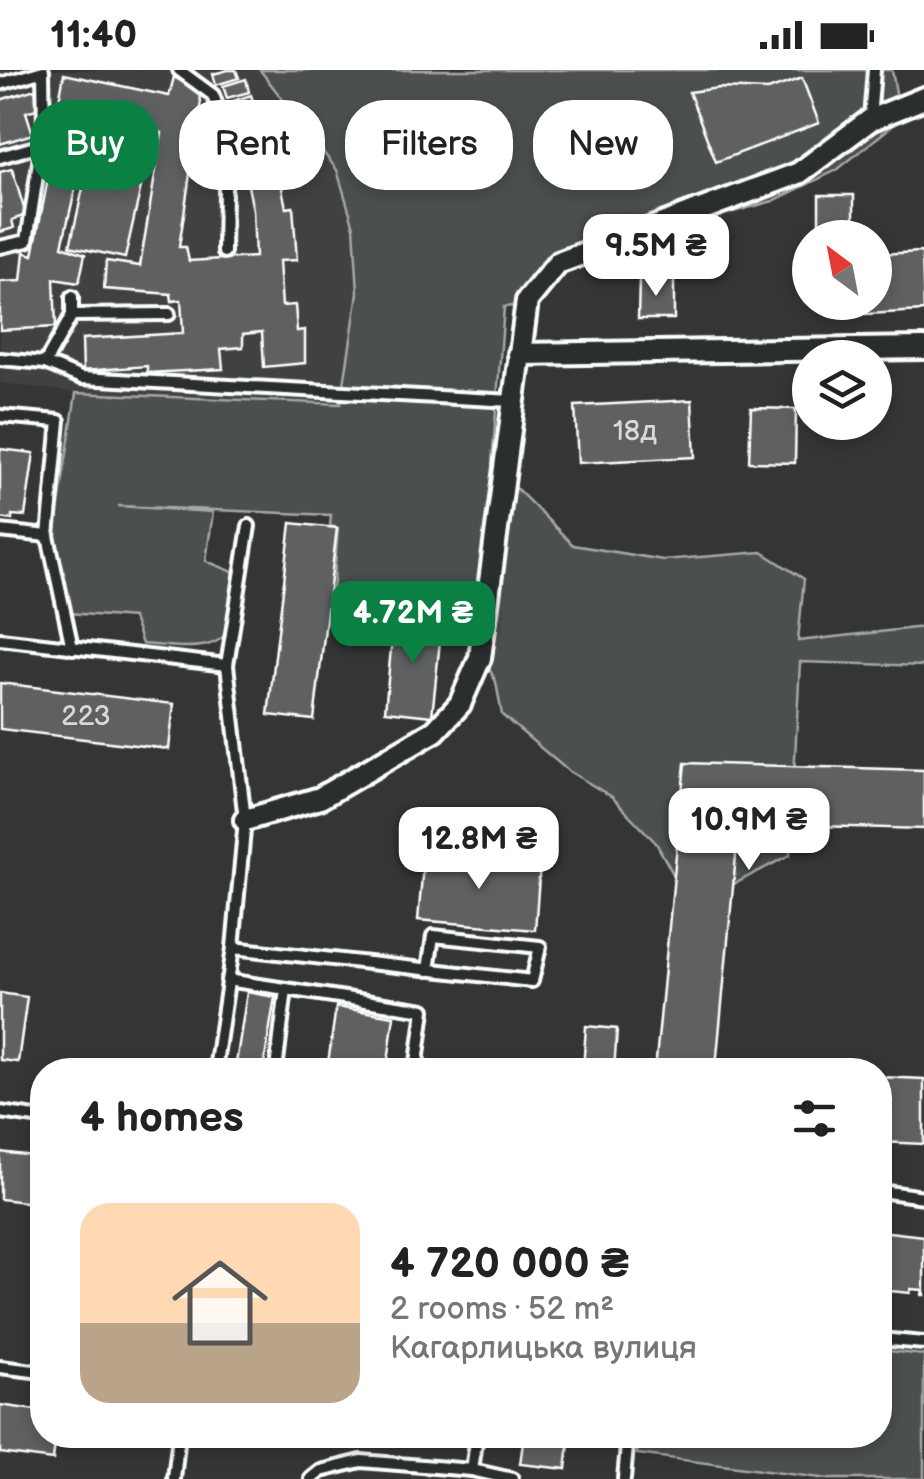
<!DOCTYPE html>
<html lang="en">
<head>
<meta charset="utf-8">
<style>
	body { margin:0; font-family:"Balsamiq Sans",sans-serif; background:#f2f2f2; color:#222; height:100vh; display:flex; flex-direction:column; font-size:38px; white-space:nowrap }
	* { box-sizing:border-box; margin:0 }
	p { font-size:32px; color:#767676 }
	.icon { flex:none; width:55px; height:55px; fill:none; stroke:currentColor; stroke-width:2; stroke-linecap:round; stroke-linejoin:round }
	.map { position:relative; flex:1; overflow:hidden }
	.details { position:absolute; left:30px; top:988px; width:862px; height:390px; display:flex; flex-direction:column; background:#fff; border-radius:40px; box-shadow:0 5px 15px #0003 }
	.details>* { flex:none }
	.hud { position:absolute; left:30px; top:30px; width:865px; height:90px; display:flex; gap:20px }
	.needle { width:65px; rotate:328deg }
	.buttons { position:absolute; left:792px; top:150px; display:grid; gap:20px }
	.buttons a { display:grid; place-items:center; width:100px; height:100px; border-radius:50%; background:#fff; box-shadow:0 5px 15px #0003; font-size:50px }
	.price { position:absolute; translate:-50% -85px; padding:0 22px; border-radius:20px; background:#fff; color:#222; font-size:32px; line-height:65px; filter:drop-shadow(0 2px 5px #0008) }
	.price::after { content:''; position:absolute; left:50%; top:60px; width:30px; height:22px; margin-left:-15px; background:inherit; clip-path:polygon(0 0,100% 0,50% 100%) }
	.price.current { background:#0b8043; color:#fff }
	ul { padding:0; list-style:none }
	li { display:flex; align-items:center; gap:30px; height:250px; padding:0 50px }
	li+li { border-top:2px solid #e0e0e0 }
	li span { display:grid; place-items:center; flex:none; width:280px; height:200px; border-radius:30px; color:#555 }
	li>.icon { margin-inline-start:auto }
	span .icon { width:120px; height:120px; fill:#fffc; stroke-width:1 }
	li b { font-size:42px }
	h2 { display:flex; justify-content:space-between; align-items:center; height:120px; padding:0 50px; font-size:42px }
	.pill { padding:0 35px; border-radius:40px; background:#fff; box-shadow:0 5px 15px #0003; font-size:35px; line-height:90px }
	.pill.current { background:#0b8043; color:#fff }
	.status { display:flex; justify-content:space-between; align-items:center; height:70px; padding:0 50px; background:#fff; direction:ltr }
	.status svg { height:28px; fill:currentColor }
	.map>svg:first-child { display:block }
	.built { fill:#404243 }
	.green { fill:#4c4f50; stroke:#a6a7a8; stroke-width:2.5 }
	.building { fill:#5f6162; stroke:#fff; stroke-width:2.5 }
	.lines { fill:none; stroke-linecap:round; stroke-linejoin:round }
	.lane-casing { stroke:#fff; stroke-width:18 }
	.street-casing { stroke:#fff; stroke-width:28 }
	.lane { stroke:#2a2d2e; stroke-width:10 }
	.street { stroke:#2a2d2e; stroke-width:20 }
	.labels { text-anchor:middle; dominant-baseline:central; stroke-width:8; stroke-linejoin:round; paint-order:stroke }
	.number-label { font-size:28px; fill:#d7d8d8 }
</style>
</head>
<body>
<div class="status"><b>11:40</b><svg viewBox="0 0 49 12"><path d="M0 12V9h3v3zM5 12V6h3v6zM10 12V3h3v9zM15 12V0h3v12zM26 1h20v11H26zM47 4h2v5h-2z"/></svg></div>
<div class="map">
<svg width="924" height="1409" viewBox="0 0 924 1409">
	<rect width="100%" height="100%" fill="#333536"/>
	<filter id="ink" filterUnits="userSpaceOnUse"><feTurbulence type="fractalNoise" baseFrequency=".01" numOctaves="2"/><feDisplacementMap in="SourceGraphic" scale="20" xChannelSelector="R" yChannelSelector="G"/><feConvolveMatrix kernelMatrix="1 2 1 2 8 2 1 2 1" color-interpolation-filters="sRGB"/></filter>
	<g filter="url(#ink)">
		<!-- built -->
		<polygon class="built" points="0,0 260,0 337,100 355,157 358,223 340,335 76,323 0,313"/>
		<!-- green -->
		<g class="green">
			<path d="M260,0H892L897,28V52L837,100L773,131L610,176L553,204L535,234L504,237L492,394L573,475L663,490L762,482L804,509L798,571L924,557V596L800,592L790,785L730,816L677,811L656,773L612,727L567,700L502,645L496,612L458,540L333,521L338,458L330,456L331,445L118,436L213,442L206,491L236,503C234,515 233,551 228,560C215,586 165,575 142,574L133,548L68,543L55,462L76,323L341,334L358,223L354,157L337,100Z"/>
			<polygon points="880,1280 924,1285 924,1409 828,1409 637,1384 639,1365 880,1365"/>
		</g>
		<!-- building -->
		<g class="building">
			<polygon points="228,0 236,0 239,8 216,15 213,4"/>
			<polygon points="64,4 169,26 174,7 198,21 201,31 179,177 186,177 189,191 255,187 253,140 234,48 257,44 263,78 274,77 286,138 293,137 297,190 279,191 282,236 295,235 297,261 305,260 305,293 264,297 262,262 243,264 243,277 221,279 223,299 147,303 147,296 83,301 82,269 183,263 181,230 172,231 171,224 104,219 106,191 140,196 162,63 92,47 62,176 85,184 79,213 54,209 56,257 0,260 0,212 21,211 24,182 33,185 62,37 58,36"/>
			<polygon points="802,8 819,53 716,92 689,22 719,18 768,20"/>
			<polygon points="246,9 249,22 227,28 223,16"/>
			<polygon points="35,19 40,38 26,42 33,64 0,74 0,30"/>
			<polygon points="251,25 255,37 236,42 233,31"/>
			<polygon points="95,65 150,77 125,188 70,176"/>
			<polygon points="649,73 659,110 624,119 614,82"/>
			<polygon points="12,99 26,145 12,150 14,158 0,162 0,102"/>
			<rect x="819" y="125" width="35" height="37"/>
			<polygon points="922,182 924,241 866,244 865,232 875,232 875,184"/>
			<polygon points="639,208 674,208 674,249 638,249"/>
			<polygon points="692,330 695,387 578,393 575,336"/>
			<polygon points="751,338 796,339 795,393 749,392"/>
			<polygon points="0,379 34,383 25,446 12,445 12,450 0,448"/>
			<polygon points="291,453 337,458 314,650 268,645"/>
			<polygon points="394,547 442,552 432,646 385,641"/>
			<polygon points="0,613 174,634 169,679 0,659"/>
			<polygon points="685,693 924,700 924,759 739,754 716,997 764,1000 655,1000"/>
			<polygon points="424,784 540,794 535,860 418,850"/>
			<polygon points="247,922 275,927 263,1000 235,1000"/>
			<polygon points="0,923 27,927 18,992 0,990"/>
			<polygon points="336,937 394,946 387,1000 327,1000"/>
			<polygon points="586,956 617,959 614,1000 583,1000"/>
			<polygon points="880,1007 924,1009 924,1074 880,1072"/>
			<polygon points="0,1082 42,1087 42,1134 0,1129"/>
			<polygon points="880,1161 924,1166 924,1225 922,1225 923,1220 911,1219 910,1223 880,1220"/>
			<polygon points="0,1335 42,1341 42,1365 56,1365 53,1390 0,1383"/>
			<polygon points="524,1365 570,1365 566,1399 520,1394"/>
		</g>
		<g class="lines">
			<defs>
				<g id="lane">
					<polyline points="179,0 213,25 226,61 224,182"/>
					<polyline points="0,14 43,1 44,59 27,171 0,177"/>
					<polyline points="870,49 874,0"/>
					<polyline points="0,87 42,75"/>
					<polyline points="72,245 169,244"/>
					<polyline points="0,289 45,293 81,308 513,331"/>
					<polyline points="45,293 72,245 72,227"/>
					<polyline points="0,346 59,351 48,466 0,461"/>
					<polyline points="48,466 72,578"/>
					<polyline points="0,569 227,595"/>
					<polyline points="233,878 532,911 540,877 433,866 428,900"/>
					<polyline points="227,910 424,940 416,1000"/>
					<polyline points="215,1000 233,878 245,750 227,595 249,456"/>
					<polyline points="276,1000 286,919"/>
					<polyline points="0,1042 42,1048"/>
					<polyline points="880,1121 924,1127"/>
					<polyline points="880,1269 924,1273"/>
					<polyline points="0,1297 42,1302"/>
					<polyline points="472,1400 477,1365"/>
					<polyline points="174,1409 179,1365"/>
					<polyline points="311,1409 321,1401 361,1391 472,1400 512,1409"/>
					<polyline points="624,1409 628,1365"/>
				</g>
				<g id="street">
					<polyline points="519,284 924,278"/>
					<polyline points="245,750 320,728 435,661 460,634 480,588 527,231 558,193 799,103 870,50 924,28"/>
				</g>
			</defs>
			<!-- lane casing -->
			<use href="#lane" class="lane-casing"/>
			<!-- street casing -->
			<use href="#street" class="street-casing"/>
			<!-- lane -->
			<use href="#lane" class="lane"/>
			<!-- street -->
			<use href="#street" class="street"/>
		</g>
	</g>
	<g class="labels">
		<!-- number labels -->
		<g class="number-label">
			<text x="635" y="361">18д</text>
			<text x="86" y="646">223</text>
		</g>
	</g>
</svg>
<div class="buttons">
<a><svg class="needle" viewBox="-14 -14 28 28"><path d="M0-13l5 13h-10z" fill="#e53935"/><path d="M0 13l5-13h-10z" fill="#767676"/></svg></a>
<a><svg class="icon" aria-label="layers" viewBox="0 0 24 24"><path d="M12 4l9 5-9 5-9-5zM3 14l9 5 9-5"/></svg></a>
</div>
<b class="price" style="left:656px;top:229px">9.5M ₴</b>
<b class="price current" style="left:413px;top:596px">4.72M ₴</b>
<b class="price" style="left:749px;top:803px">10.9M ₴</b>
<b class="price" style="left:479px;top:822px">12.8M ₴</b>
<div class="hud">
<a class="pill current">Buy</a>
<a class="pill">Rent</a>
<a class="pill">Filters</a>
<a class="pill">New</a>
</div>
<section class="details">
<h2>4 homes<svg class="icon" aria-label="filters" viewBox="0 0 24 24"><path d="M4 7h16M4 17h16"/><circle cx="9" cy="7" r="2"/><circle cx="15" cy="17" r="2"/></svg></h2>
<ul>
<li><span style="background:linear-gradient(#ffd9b3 60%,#b9a48a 0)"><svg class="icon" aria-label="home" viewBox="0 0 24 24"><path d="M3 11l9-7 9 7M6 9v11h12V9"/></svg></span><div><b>4 720 000 ₴</b><p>2 rooms · 52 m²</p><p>Кагарлицька вулиця</p></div></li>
</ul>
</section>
</div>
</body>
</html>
